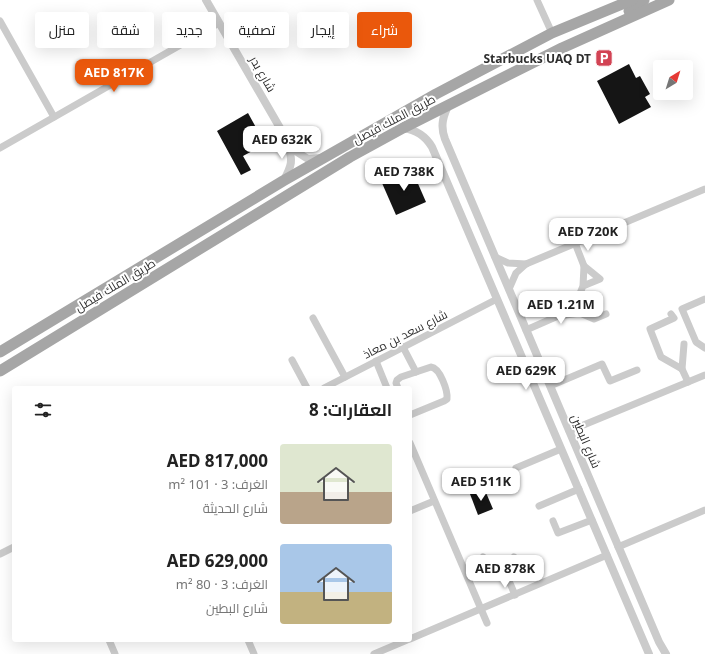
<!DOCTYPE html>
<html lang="ar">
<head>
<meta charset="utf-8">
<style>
	body { margin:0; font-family:"Noto Sans",Cairo,sans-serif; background:#f6f6f6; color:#222; direction:rtl; height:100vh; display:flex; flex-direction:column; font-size:15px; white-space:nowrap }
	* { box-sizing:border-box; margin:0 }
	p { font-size:13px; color:#767676 }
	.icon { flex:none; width:22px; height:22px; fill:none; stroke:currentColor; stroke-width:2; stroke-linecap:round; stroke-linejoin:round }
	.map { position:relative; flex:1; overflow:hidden; direction:ltr }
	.side { position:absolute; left:12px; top:386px; width:400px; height:256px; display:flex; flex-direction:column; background:#fff; border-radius:4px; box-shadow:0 4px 16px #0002; direction:rtl }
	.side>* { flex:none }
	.guide { position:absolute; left:12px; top:12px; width:400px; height:36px; direction:rtl; display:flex; gap:8px }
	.needle { width:26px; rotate:38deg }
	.buttons { position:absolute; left:653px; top:60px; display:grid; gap:8px }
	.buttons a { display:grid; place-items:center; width:40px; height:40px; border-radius:4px; background:#fff; box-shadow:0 4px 16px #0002; font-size:20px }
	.price { position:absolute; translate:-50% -34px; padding:0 9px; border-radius:8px; background:#fff; color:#222; font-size:13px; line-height:26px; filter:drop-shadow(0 1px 2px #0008) }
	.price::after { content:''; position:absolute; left:50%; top:24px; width:12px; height:9px; margin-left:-6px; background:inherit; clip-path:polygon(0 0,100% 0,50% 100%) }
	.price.on { background:#ea580c; color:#fff }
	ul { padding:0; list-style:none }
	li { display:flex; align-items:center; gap:12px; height:100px; padding:0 20px }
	li span { display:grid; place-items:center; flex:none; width:112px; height:80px; border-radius:4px; color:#555 }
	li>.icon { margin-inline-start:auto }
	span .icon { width:48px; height:48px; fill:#fffc; stroke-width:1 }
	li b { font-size:17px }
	h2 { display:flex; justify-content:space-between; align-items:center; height:48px; padding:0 20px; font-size:17px }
	.chip { padding:0 14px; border-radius:4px; background:#fff; box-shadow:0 4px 16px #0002; font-size:14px; line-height:36px }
	.chip.on { background:#ea580c; color:#fff }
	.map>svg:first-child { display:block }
	.building { fill:#151515 }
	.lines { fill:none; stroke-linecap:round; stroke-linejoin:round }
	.minor { stroke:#cbcbcb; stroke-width:7 }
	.tertiary { stroke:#cbcbcb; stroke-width:8 }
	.primary { stroke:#a6a6a6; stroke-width:11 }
	.labels { text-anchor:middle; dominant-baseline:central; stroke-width:4; stroke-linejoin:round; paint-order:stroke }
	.poi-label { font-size:12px; font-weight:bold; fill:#2e2e2e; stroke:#fff; text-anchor:end }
	.street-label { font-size:12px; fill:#2e2e2e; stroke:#fff }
</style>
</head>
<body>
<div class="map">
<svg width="705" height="654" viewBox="0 0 705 654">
	<rect width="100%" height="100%" fill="#fff"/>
	<!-- building -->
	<g class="building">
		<polygon points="629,64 636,78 640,76 650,94 645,97 651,107 619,124 597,81"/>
		<polygon points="248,113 265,144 243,156 251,170 241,175 217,131"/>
		<polygon points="412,170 426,202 396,215 382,183"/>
		<polygon points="484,488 493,509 478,515 470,494"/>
	</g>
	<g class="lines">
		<!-- minor -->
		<g class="minor">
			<polyline points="537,0 552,33"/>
			<polyline points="0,21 54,117"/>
			<polyline points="0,148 219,23"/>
			<polyline points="575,243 584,266"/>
			<polyline points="495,257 508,263 526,264"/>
			<polyline points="509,289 516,273 526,264 705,189"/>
			<polyline points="705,299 682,309 696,342 705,348"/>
			<polyline points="576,303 558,316 580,313 594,319 606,314"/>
			<polyline points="580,313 576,303 583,286 584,266 600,279 583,286"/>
			<polyline points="671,314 674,318 650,329 661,357 682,369 688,382"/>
			<polyline points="313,318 345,377"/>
			<polyline points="526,330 558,316"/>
			<polyline points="403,347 416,372"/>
			<polyline points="292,360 307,388"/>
			<polyline points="376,361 387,388"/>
			<polyline points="682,369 684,344"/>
			<polyline points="491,377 524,363"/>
			<polyline points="550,386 602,364 610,381 637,370"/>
			<polyline points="324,388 497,299"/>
			<path d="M398,388L396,383L397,380L401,377L431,367C440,368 448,391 447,399L444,401L410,415"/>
			<polyline points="569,431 705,375"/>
			<polyline points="410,443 487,623"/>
			<polyline points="516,468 561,449"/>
			<polyline points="539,506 579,489"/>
			<polyline points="410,511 434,501"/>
			<polyline points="553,521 558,533 592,520"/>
			<polyline points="618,547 705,510"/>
			<polyline points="0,554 14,547"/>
			<polyline points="483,557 495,567 506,574 514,557"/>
			<polyline points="506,574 515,595"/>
			<polyline points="410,639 607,555"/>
			<polyline points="109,640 115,654"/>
			<polyline points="248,640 254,654"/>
			<polyline points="374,654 407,640"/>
		</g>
		<!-- tertiary -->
		<g class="tertiary">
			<polyline points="206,0 287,140 297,152 308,159 321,158"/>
			<path d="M449,104C443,116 440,126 445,139L659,642L666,654"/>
			<path d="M403,128C416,130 425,135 432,147L649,654"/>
			<path d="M284,180C292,165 293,161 288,144"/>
		</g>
		<!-- primary -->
		<g class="primary">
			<polyline points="629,11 633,5 644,0"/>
			<polyline points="0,352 283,181 436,94 552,33 632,0"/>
			<polyline points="0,371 350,157 403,128 562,48 669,0"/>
		</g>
	</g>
	<!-- icons -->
	<defs>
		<symbol id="parking-square" viewBox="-11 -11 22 22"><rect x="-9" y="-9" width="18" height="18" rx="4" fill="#d24354" stroke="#fff"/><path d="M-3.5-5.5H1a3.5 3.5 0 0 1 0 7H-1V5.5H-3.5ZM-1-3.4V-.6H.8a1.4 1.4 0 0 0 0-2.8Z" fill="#fff"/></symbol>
	</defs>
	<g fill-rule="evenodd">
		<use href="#parking-square" x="594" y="48" width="20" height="20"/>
	</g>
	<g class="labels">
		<!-- poi labels -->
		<g class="poi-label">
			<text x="591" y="58">Starbucks UAQ DT</text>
		</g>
		<!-- street labels -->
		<g class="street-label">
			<text transform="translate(263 74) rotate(60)">شارع بدر</text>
			<text transform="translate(394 119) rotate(-28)">طريق الملك فيصل</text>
			<text transform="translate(115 285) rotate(-31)">طريق الملك فيصل</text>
			<text transform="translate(405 334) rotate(-27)">شارع سعد بن معاذ</text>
			<text transform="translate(586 441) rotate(67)">شارع البطين</text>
		</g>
	</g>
</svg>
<div class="buttons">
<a><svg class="needle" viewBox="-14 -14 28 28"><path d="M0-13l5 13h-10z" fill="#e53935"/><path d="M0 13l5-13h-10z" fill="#767676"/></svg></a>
</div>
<b class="price on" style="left:114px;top:93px">AED 817K</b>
<b class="price" style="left:282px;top:160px">AED 632K</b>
<b class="price" style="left:404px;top:192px">AED 738K</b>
<b class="price" style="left:588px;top:252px">AED 720K</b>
<b class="price" style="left:561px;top:325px">AED 1.21M</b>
<b class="price" style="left:526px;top:391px">AED 629K</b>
<b class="price" style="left:481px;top:502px">AED 511K</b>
<b class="price" style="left:505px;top:589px">AED 878K</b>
<div class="guide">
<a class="chip on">شراء</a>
<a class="chip">إيجار</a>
<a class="chip">تصفية</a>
<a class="chip">جديد</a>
<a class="chip">شقة</a>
<a class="chip">منزل</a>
</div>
<section class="side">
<h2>العقارات: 8<svg class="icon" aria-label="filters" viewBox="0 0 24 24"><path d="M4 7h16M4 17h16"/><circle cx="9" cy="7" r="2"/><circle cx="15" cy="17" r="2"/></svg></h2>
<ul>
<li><span style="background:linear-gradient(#dfe7d0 60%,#b9a48a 0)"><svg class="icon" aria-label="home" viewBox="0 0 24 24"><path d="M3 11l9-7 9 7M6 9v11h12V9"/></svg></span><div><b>AED 817,000</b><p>الغرف: 3 · 101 m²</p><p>شارع الحديثة</p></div></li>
<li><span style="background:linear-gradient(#a9c7e8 60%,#c2b280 0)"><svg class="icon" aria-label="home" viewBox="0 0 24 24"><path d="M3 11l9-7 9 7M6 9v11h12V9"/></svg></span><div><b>AED 629,000</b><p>الغرف: 3 · 80 m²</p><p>شارع البطين</p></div></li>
</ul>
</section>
</div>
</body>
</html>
